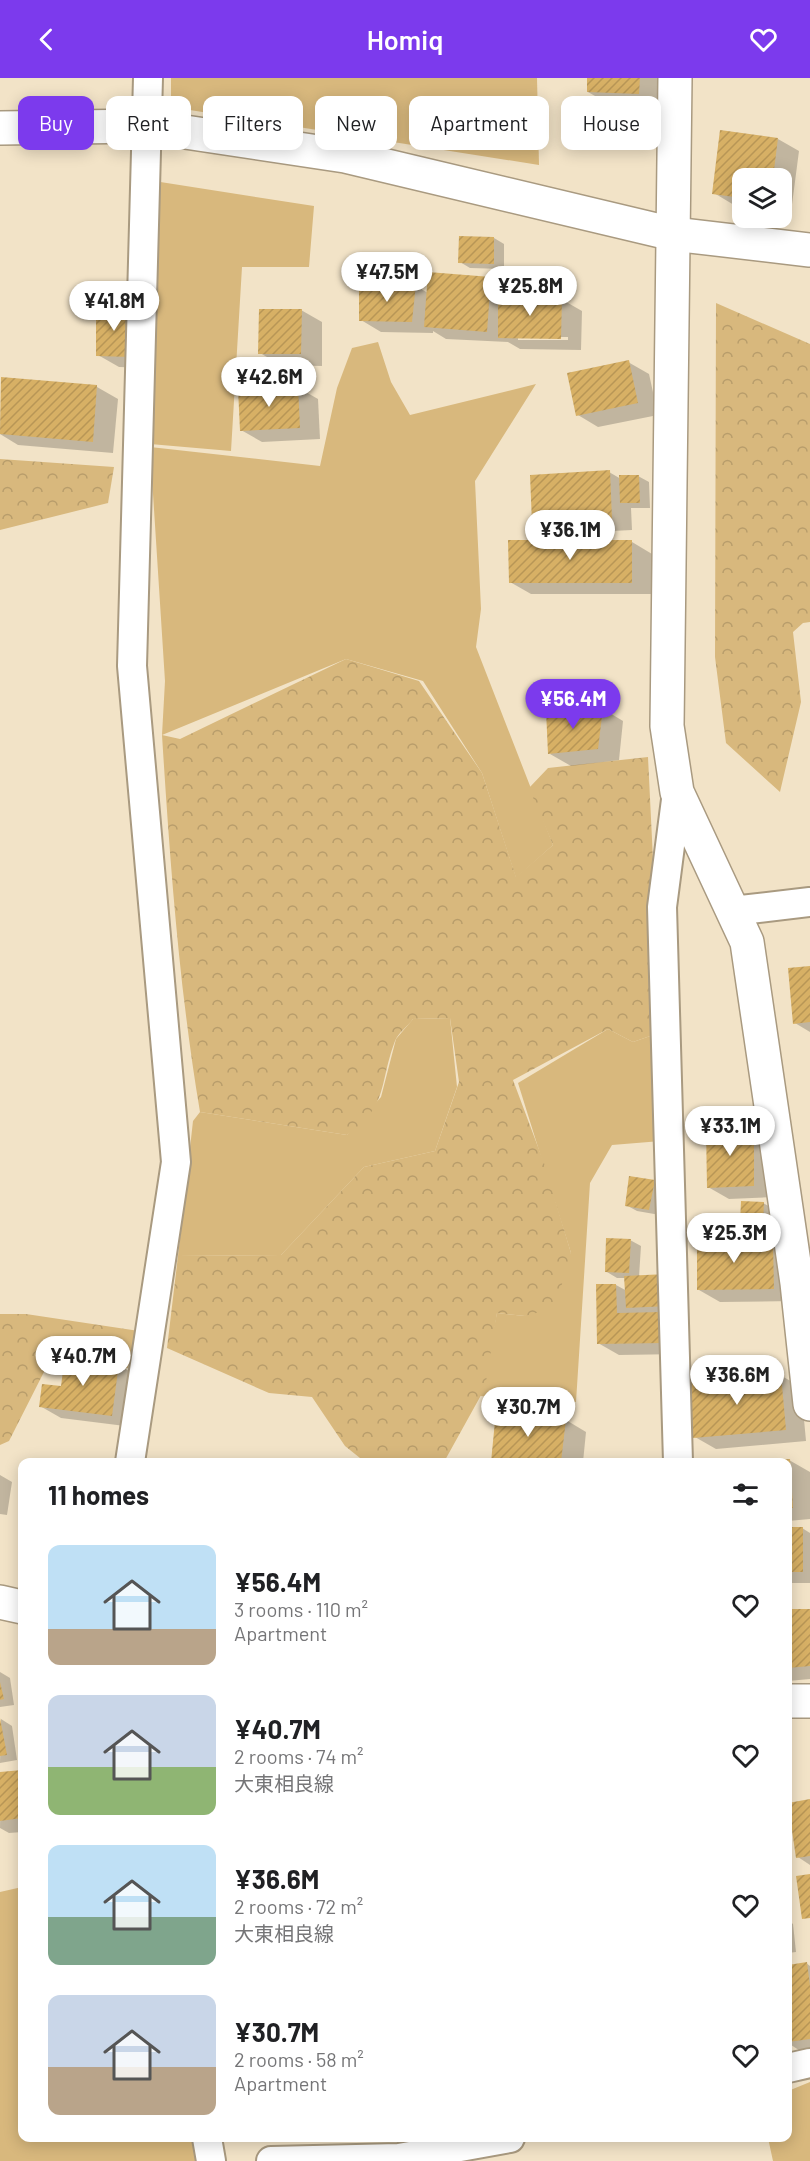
<!DOCTYPE html>
<html lang="en">
<head>
<meta charset="utf-8">
<style>
	body { margin:0; font-family:Barlow,"Noto Sans JP",sans-serif; background:#f2f2f2; color:#202124; height:100vh; display:flex; flex-direction:column; font-size:22px; white-space:nowrap }
	* { box-sizing:border-box; margin:0 }
	p { font-size:20px; color:#757577 }
	.icon { flex:none; width:33px; height:33px; fill:none; stroke:currentColor; stroke-width:2; stroke-linecap:round; stroke-linejoin:round }
	.map { position:relative; flex:1; overflow:hidden }
	.details { position:absolute; left:18px; top:1380px; width:774px; height:684px; display:flex; flex-direction:column; background:#fff; border-radius:12px; box-shadow:0 3px 15px #0003 }
	.details>* { flex:none }
	.hud { position:absolute; left:18px; top:18px; width:774px; height:54px; display:flex; gap:12px }
	.controls { position:absolute; left:732px; top:90px; display:grid; gap:12px }
	.controls a { display:grid; place-items:center; width:60px; height:60px; border-radius:12px; background:#fff; box-shadow:0 3px 15px #0003; font-size:30px }
	.price { position:absolute; translate:-50% -51px; padding:0 14px; border-radius:21px; background:#fff; color:#222; font-size:20px; line-height:39px; filter:drop-shadow(0 2px 3px #0008) }
	.price::after { content:''; position:absolute; left:50%; top:36px; width:18px; height:14px; margin-left:-9px; background:inherit; clip-path:polygon(0 0,100% 0,50% 100%) }
	.price.current { background:#7c3aed; color:#fff }
	ul { padding:0; list-style:none }
	li { display:flex; align-items:center; gap:18px; height:150px; padding:0 30px }
	li span { display:grid; place-items:center; flex:none; width:168px; height:120px; border-radius:12px; color:#555 }
	li>.icon { margin-inline-start:auto }
	span .icon { width:72px; height:72px; fill:#fffc; stroke-width:1 }
	li b { font-size:26px }
	h2 { display:flex; justify-content:space-between; align-items:center; height:72px; padding:0 30px; font-size:26px }
	.chip { padding:0 21px; border-radius:12px; background:#fff; box-shadow:0 3px 15px #0003; font-size:21px; line-height:54px }
	.chip.current { background:#7c3aed; color:#fff }
	header { display:flex; justify-content:space-between; align-items:center; height:78px; padding:0 30px; background:#7c3aed; color:#fff; font-size:27px; font-weight:600 }
	.map>svg:first-child { display:block }
	.green { fill:#d8b87d }
	.forest { fill:url(#forest-crowns) }
	.shadow { fill:#0003; fill-rule:evenodd }
	.building { fill:url(#building-hatch) }
	.lines { fill:none; stroke-linecap:round; stroke-linejoin:round }
	.street-casing { stroke:#a99a80; stroke-width:32 }
	.secondary-casing { stroke:#a99a80; stroke-width:36 }
	.street { stroke:#fff; stroke-width:28 }
	.secondary { stroke:#fff; stroke-width:33 }
</style>
</head>
<body>
<header><svg class="icon" aria-label="back" viewBox="0 0 24 24"><path d="M15 5l-7 7 7 7"/></svg>Homiq<svg class="icon" aria-label="heart" viewBox="0 0 24 24"><path d="M12 20l-8-8c-3-5 5-10 8-4 3-6 11-1 8 4z"/></svg></header>
<div class="map">
<svg width="810" height="2083" viewBox="0 0 810 2083">
	<defs>
		<pattern id="forest-crowns" width="20" height="18" patternUnits="userSpaceOnUse" patternTransform="scale(1.5)"><rect width="20" height="18" fill="#d8b87d"/><path d="M2 6a3 3 0 1 1 6 0M12 15a3 3 0 1 1 6 0" fill="none" stroke="#b89d6b"/></pattern>
		<pattern id="building-hatch" width="6" height="6" patternUnits="userSpaceOnUse" patternTransform="scale(1.5)"><rect width="6" height="6" fill="#d7b065"/><path d="M-1 1l2-2M0 6l6-6M5 7l2-2" fill="none" stroke="#b89656"/></pattern>
	</defs>
	<rect width="100%" height="100%" fill="#f2e3c7"/>
	<!-- green -->
	<g class="green">
		<polygon points="171,0 537,0 539,87 171,29"/>
		<polygon points="154,103 314,128 309,189 242,189 231,373 150,366"/>
		<polygon points="378,264 391,304 410,337 536,306 475,403 481,531 476,569 553,767 516,800 482,695 423,603 346,581 162,657 165,603 150,369 320,388 337,310 352,270"/>
		<polygon points="450,940 457,1009 435,1073 364,1089 281,1177 178,1178 193,1043 200,1034 347,1057 381,1019 396,961 413,941"/>
		<polygon points="608,951 633,964 656,956 661,1063 612,1067 590,1105 576,1324 480,1318 497,1235 525,1238 571,1175 518,1005"/>
		<polygon points="22,1809 22,2060 206,2060 211,2083 0,2083 0,1814"/>
		<polygon points="810,2004 810,2083 773,2083 768,2060 788,2060 788,2013"/>
	</g>
	<!-- forest -->
	<g class="forest">
		<polygon points="716,225 810,266 810,544 803,545 793,554 801,624 780,714 726,665 715,579"/>
		<polygon points="0,381 114,389 108,425 0,452"/>
		<path d="M346,581L419,603L482,695L516,799L553,767L529,710L548,690L648,679L658,884L656,956L633,964L608,951L513,1002L544,1085L571,1175L555,1230L525,1238L497,1235L485,1310L444,1384H365L345,1368L312,1319L269,1315L167,1270L178,1178L281,1177L364,1089L435,1073L459,1004L450,940L413,941C408,948 398,955 395,963C379,1005 389,1028 347,1057L200,1034C179,909 170,784 162,657L180,661Z"/>
		<polygon points="0,1236 26,1236 139,1253 128,1290 47,1288 9,1363 0,1367"/>
	</g>
	<!-- shadow -->
	<g class="shadow">
		<polygon points="589,0 661,0 660,27 609,26 588,14"/>
		<polygon points="721,54 778,61 799,73 791,134 782,133 782,100 742,100 742,128 734,127 714,115"/>
		<polygon points="494,160 504,166 504,191 470,190 460,184"/>
		<path d="M491,201L512,213L511,220L561,221L582,233L581,272L520,271L508,264L446,261L433,253V255L381,254L361,242L416,208L428,215ZM518,259H568V262H518Z"/>
		<polygon points="131,231 151,290 119,289 98,277"/>
		<polygon points="301,232 322,244 322,288 281,287 260,275"/>
		<polygon points="628,284 649,296 658,337 598,349 578,337"/>
		<polygon points="2,301 97,309 118,321 113,375 18,367 0,356"/>
		<polygon points="297,309 318,321 320,361 262,364 241,352"/>
		<polygon points="609,394 621,401 638,398 649,404 650,430 631,430 632,452 555,456 534,444"/>
		<polygon points="632,464 652,476 652,516 531,516 510,504"/>
		<polygon points="603,631 623,643 619,682 571,688 550,676"/>
		<polygon points="810,890 810,954 795,945"/>
		<polygon points="754,1050 774,1062 774,1119 729,1121 708,1109"/>
		<polygon points="654,1104 664,1110 660,1137 637,1133 626,1127"/>
		<polygon points="763,1125 774,1131 773,1151 751,1150 741,1144"/>
		<polygon points="735,1158 748,1166 773,1166 794,1178 794,1223 720,1224 699,1212"/>
		<polygon points="630,1162 641,1168 639,1199 667,1197 683,1276 619,1277 598,1265 616,1207 627,1213 626,1200 617,1200 607,1194"/>
		<polygon points="119,1287 139,1299 133,1349 61,1340 40,1328 62,1310"/>
		<polygon points="780,1297 801,1309 806,1363 716,1371 695,1359"/>
		<polygon points="498,1335 566,1342 586,1354 583,1384 492,1384"/>
		<polygon points="789,1382 810,1394 810,1441 788,1443 788,1384 756,1384"/>
		<polygon points="0,1397 12,1404 7,1437 0,1436"/>
		<polygon points="788,1450 802,1450 810,1455 810,1505 788,1505"/>
		<polygon points="788,1532 810,1532 810,1601 788,1603"/>
		<polygon points="0,1594 10,1600 14,1627 0,1629"/>
		<polygon points="1,1641 12,1648 17,1682 0,1685"/>
		<polygon points="22,1694 22,1754 9,1755 0,1750 1,1695"/>
		<polygon points="810,1723 810,1787 798,1779"/>
		<polygon points="788,1842 793,1846 796,1874 788,1875"/>
		<polygon points="806,1885 810,1888 810,1975 805,1976 788,1965 788,1888"/>
	</g>
	<!-- building -->
	<g class="building">
		<polygon points="587,0 640,0 639,16 587,14"/>
		<polygon points="720,52 778,60 773,100 742,100 742,120 712,116"/>
		<polygon points="459,158 494,159 494,186 458,185"/>
		<polygon points="428,194 491,199 487,254 424,249"/>
		<polygon points="416,206 412,244 359,243 359,207"/>
		<polygon points="498,218 562,219 561,261 498,260"/>
		<polygon points="131,229 131,279 96,278 96,230"/>
		<polygon points="259,231 302,231 301,276 258,276"/>
		<polygon points="629,282 638,325 576,338 567,295"/>
		<polygon points="1,299 97,307 93,364 0,356"/>
		<polygon points="298,307 300,350 240,353 238,310"/>
		<polygon points="610,392 612,441 532,445 530,397"/>
		<polygon points="619,397 639,397 640,425 620,425"/>
		<polygon points="508,462 632,462 632,505 509,505"/>
		<polygon points="603,630 598,671 548,676 546,632"/>
		<polygon points="810,888 810,944 793,946 788,890"/>
		<polygon points="706,1049 754,1049 754,1108 707,1110"/>
		<polygon points="629,1098 655,1102 649,1132 625,1128"/>
		<polygon points="741,1123 764,1124 763,1146 740,1145"/>
		<polygon points="697,1157 736,1157 736,1165 773,1164 774,1211 697,1212"/>
		<polygon points="606,1160 631,1161 629,1195 605,1194"/>
		<polygon points="667,1196 669,1228 626,1230 624,1198"/>
		<polygon points="596,1206 616,1206 617,1235 662,1234 663,1265 597,1266"/>
		<polygon points="65,1278 119,1285 112,1338 39,1329 42,1306 61,1308"/>
		<polygon points="781,1296 786,1352 693,1360 688,1304"/>
		<polygon points="496,1333 566,1341 561,1384 491,1384"/>
		<polygon points="790,1381 793,1430 788,1430 788,1384 760,1383"/>
		<rect x="788" y="1449" width="15" height="45"/>
		<polygon points="788,1531 810,1531 810,1588 788,1590"/>
		<polygon points="0,1604 4,1621 0,1622"/>
		<polygon points="0,1640 7,1677 0,1678"/>
		<polygon points="22,1692 22,1740 0,1743 0,1694"/>
		<polygon points="810,1721 810,1778 796,1780 788,1725"/>
		<polygon points="810,1796 810,1840 802,1841 796,1798"/>
		<polygon points="807,1884 810,1908 810,1961 788,1964 788,1887"/>
	</g>
	<g class="lines">
		<defs>
			<g id="street">
				<polyline points="677,714 662,829 678,1384"/>
				<polyline points="732,833 810,824"/>
				<polyline points="130,1384 176,1084 132,588 148,0"/>
				<polyline points="788,1990 810,1985"/>
				<polyline points="207,2060 211,2083"/>
				<polyline points="271,2083 399,2080 510,2060"/>
			</g>
			<g id="secondary">
				<polyline points="675,0 667,648 677,714 747,864 797,1205 810,1326"/>
				<polyline points="0,50 145,48 345,78 673,156 810,172"/>
				<polyline points="0,1524 22,1529"/>
				<polyline points="788,1623 810,1623"/>
			</g>
		</defs>
		<!-- street casing -->
		<use href="#street" class="street-casing"/>
		<!-- secondary casing -->
		<use href="#secondary" class="secondary-casing"/>
		<!-- street -->
		<use href="#street" class="street"/>
		<!-- secondary -->
		<use href="#secondary" class="secondary"/>
	</g>
</svg>
<div class="controls">
<a><svg class="icon" aria-label="layers" viewBox="0 0 24 24"><path d="M12 4l9 5-9 5-9-5zM3 14l9 5 9-5"/></svg></a>
</div>
<b class="price" style="left:387px;top:225px">¥47.5M</b>
<b class="price" style="left:530px;top:239px">¥25.8M</b>
<b class="price" style="left:114px;top:254px">¥41.8M</b>
<b class="price" style="left:269px;top:330px">¥42.6M</b>
<b class="price" style="left:570px;top:483px">¥36.1M</b>
<b class="price current" style="left:573px;top:652px">¥56.4M</b>
<b class="price" style="left:730px;top:1079px">¥33.1M</b>
<b class="price" style="left:734px;top:1186px">¥25.3M</b>
<b class="price" style="left:83px;top:1309px">¥40.7M</b>
<b class="price" style="left:737px;top:1328px">¥36.6M</b>
<b class="price" style="left:528px;top:1360px">¥30.7M</b>
<div class="hud">
<a class="chip current">Buy</a>
<a class="chip">Rent</a>
<a class="chip">Filters</a>
<a class="chip">New</a>
<a class="chip">Apartment</a>
<a class="chip">House</a>
</div>
<section class="details">
<h2>11 homes<svg class="icon" aria-label="filters" viewBox="0 0 24 24"><path d="M4 7h16M4 17h16"/><circle cx="9" cy="7" r="2"/><circle cx="15" cy="17" r="2"/></svg></h2>
<ul>
<li><span style="background:linear-gradient(#bfe0f5 70%,#b9a48a 0)"><svg class="icon" aria-label="home" viewBox="0 0 24 24"><path d="M3 11l9-7 9 7M6 9v11h12V9"/></svg></span><div><b>¥56.4M</b><p>3 rooms · 110 m²</p><p>Apartment</p></div><svg class="icon" aria-label="heart" viewBox="0 0 24 24"><path d="M12 20l-8-8c-3-5 5-10 8-4 3-6 11-1 8 4z"/></svg></li>
<li><span style="background:linear-gradient(#c9d6e8 60%,#8fb573 0)"><svg class="icon" aria-label="home" viewBox="0 0 24 24"><path d="M3 11l9-7 9 7M6 9v11h12V9"/></svg></span><div><b>¥40.7M</b><p>2 rooms · 74 m²</p><p>大東相良線</p></div><svg class="icon" aria-label="heart" viewBox="0 0 24 24"><path d="M12 20l-8-8c-3-5 5-10 8-4 3-6 11-1 8 4z"/></svg></li>
<li><span style="background:linear-gradient(#bfe0f5 60%,#7fa58c 0)"><svg class="icon" aria-label="home" viewBox="0 0 24 24"><path d="M3 11l9-7 9 7M6 9v11h12V9"/></svg></span><div><b>¥36.6M</b><p>2 rooms · 72 m²</p><p>大東相良線</p></div><svg class="icon" aria-label="heart" viewBox="0 0 24 24"><path d="M12 20l-8-8c-3-5 5-10 8-4 3-6 11-1 8 4z"/></svg></li>
<li><span style="background:linear-gradient(#c9d6e8 60%,#b9a48a 0)"><svg class="icon" aria-label="home" viewBox="0 0 24 24"><path d="M3 11l9-7 9 7M6 9v11h12V9"/></svg></span><div><b>¥30.7M</b><p>2 rooms · 58 m²</p><p>Apartment</p></div><svg class="icon" aria-label="heart" viewBox="0 0 24 24"><path d="M12 20l-8-8c-3-5 5-10 8-4 3-6 11-1 8 4z"/></svg></li>
</ul>
</section>
</div>
</body>
</html>
